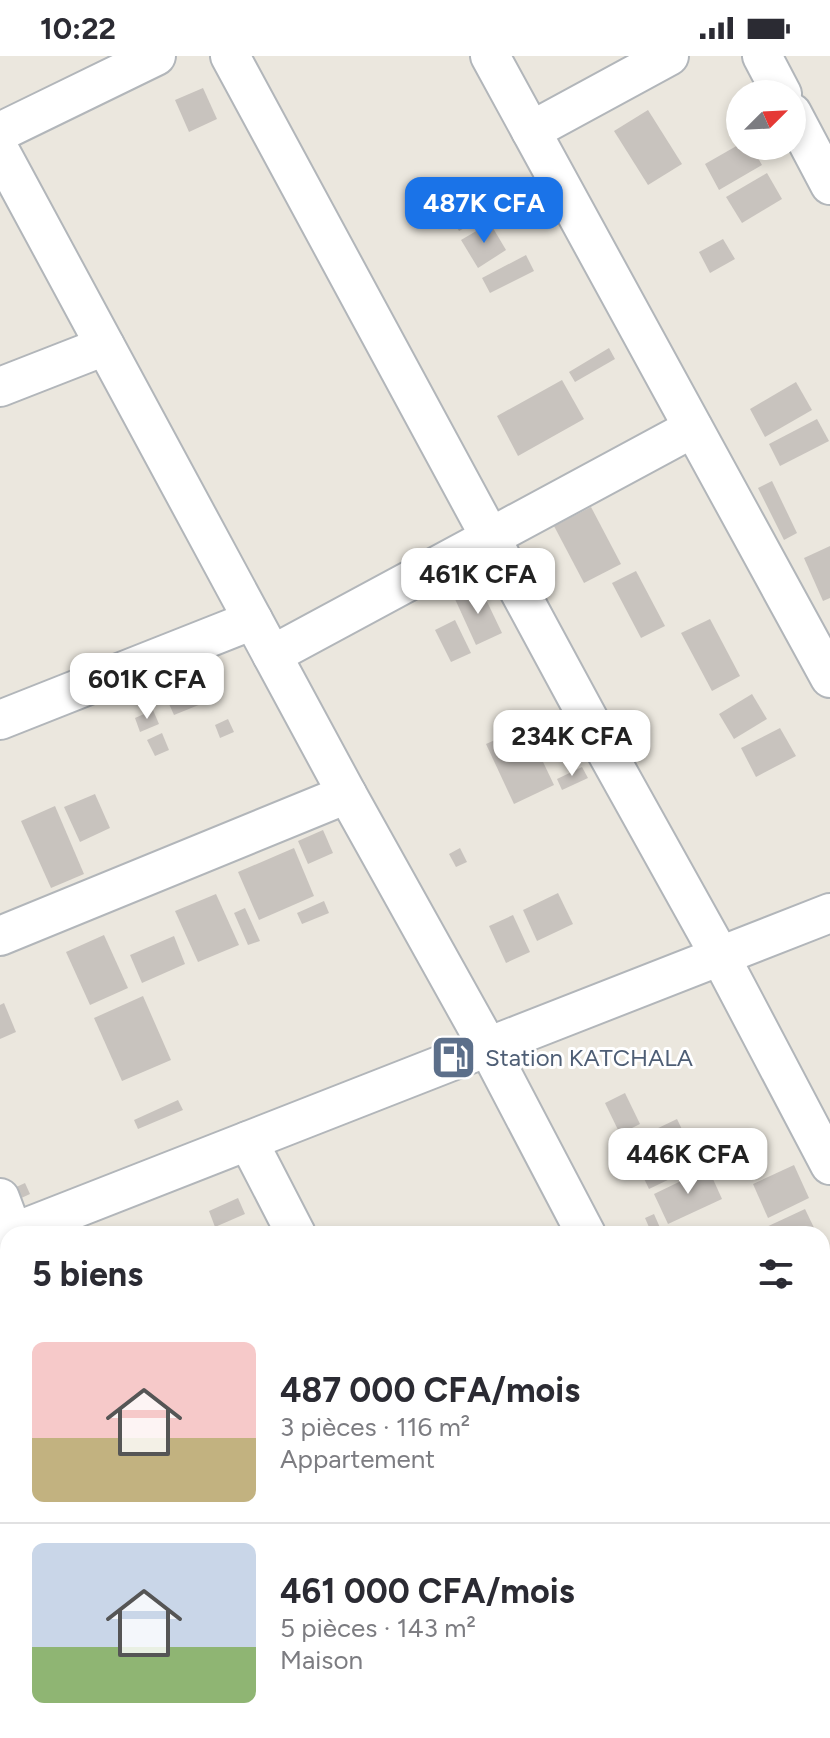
<!DOCTYPE html>
<html lang="fr">
<head>
<meta charset="utf-8">
<style>
	body { margin:0; font-family:Figtree,sans-serif; background:#f2f2f3; color:#2b2b33; height:100vh; display:flex; flex-direction:column; font-size:30px; white-space:nowrap }
	* { box-sizing:border-box; margin:0 }
	p { font-size:26px; color:#7c7c81 }
	.icon { flex:none; width:44px; height:44px; fill:none; stroke:currentColor; stroke-width:2; stroke-linecap:round; stroke-linejoin:round }
	.map { position:relative; flex:1; overflow:hidden }
	.panel { position:absolute; left:0px; top:1170px; width:830px; height:512px; display:flex; flex-direction:column; background:#fff; border-radius:24px 24px 0 0; box-shadow:0 4px 12px #0003 }
	.panel>* { flex:none }
	.needle { width:52px; rotate:66deg }
	.buttons { position:absolute; left:726px; top:24px; display:grid; gap:16px }
	.buttons a { display:grid; place-items:center; width:80px; height:80px; border-radius:50%; background:#fff; box-shadow:0 4px 12px #0003; font-size:40px }
	.price { position:absolute; translate:-50% -68px; padding:0 18px; border-radius:16px; background:#fff; color:#222; font-size:26px; line-height:52px; filter:drop-shadow(0 2px 4px #0008) }
	.price::after { content:''; position:absolute; left:50%; top:48px; width:24px; height:18px; margin-left:-12px; background:inherit; clip-path:polygon(0 0,100% 0,50% 100%) }
	.price.current { background:#1a73e8; color:#fff }
	ul { padding:0; list-style:none }
	li { display:flex; align-items:center; gap:24px; height:200px; padding:0 32px }
	li+li { border-top:2px solid #e1e1e2 }
	li span { display:grid; place-items:center; flex:none; width:224px; height:160px; border-radius:12px; color:#555 }
	li>.icon { margin-inline-start:auto }
	span .icon { width:96px; height:96px; fill:#fffc; stroke-width:1 }
	li b { font-size:34px }
	h2 { display:flex; justify-content:space-between; align-items:center; height:96px; padding:0 32px; font-size:34px }
	.status { display:flex; justify-content:space-between; align-items:center; height:56px; padding:0 40px; background:#fff; direction:ltr }
	.status svg { height:22px; fill:currentColor }
	.map>svg:first-child { display:block }
	.building { fill:#c8c3be }
	.lines { fill:none; stroke-linecap:round; stroke-linejoin:round }
	.minor-casing { stroke:#b2b6ba; stroke-width:42 }
	.minor { stroke:#fff; stroke-width:38 }
	.labels { text-anchor:middle; dominant-baseline:central; stroke-width:6; stroke-linejoin:round; paint-order:stroke }
	.service-label { font-size:24px; fill:#4e5e75; stroke:#fff; text-anchor:start }
</style>
</head>
<body>
<div class="status"><b>10:22</b><svg viewBox="0 0 49 12"><path d="M0 12V9h3v3zM5 12V6h3v6zM10 12V3h3v9zM15 12V0h3v12zM26 1h20v11H26zM47 4h2v5h-2z"/></svg></div>
<div class="map">
<svg width="830" height="1682" viewBox="0 0 830 1682">
	<rect width="100%" height="100%" fill="#ebe7de"/>
	<!-- building -->
	<g class="building">
		<polygon points="203,32 217,63 189,76 175,44"/>
		<polygon points="648,54 682,108 648,129 614,75"/>
		<polygon points="740,88 740,90 751,90 762,109 719,134 705,108"/>
		<polygon points="767,117 782,143 742,167 726,141"/>
		<polygon points="475,134 488,159 459,175 445,150"/>
		<polygon points="490,167 506,194 478,212 461,184"/>
		<polygon points="723,183 735,203 710,217 699,196"/>
		<polygon points="526,199 534,215 490,237 482,222"/>
		<polygon points="609,292 615,303 575,326 569,316"/>
		<polygon points="562,324 584,363 518,400 497,360"/>
		<polygon points="796,326 812,354 765,381 750,353"/>
		<polygon points="817,363 829,385 780,410 769,388"/>
		<polygon points="772,425 797,477 784,484 758,432"/>
		<polygon points="591,451 621,508 584,527 554,470"/>
		<polygon points="830,490 830,542 823,545 804,502"/>
		<polygon points="636,515 665,570 641,582 612,527"/>
		<polygon points="480,531 502,577 476,589 455,543"/>
		<polygon points="710,563 740,620 712,635 681,577"/>
		<polygon points="455,564 471,597 451,606 435,574"/>
		<polygon points="193,616 206,646 174,659 161,630"/>
		<polygon points="752,638 767,663 734,683 719,658"/>
		<polygon points="153,654 159,668 140,676 135,662"/>
		<polygon points="228,663 234,676 220,682 215,669"/>
		<polygon points="526,670 554,729 514,748 486,688"/>
		<polygon points="780,672 796,700 756,721 741,692"/>
		<polygon points="162,677 169,694 155,700 147,684"/>
		<polygon points="582,711 588,722 562,734 557,723"/>
		<polygon points="95,738 110,772 80,786 64,751"/>
		<polygon points="55,750 84,818 51,832 21,765"/>
		<polygon points="323,774 333,797 308,808 298,785"/>
		<polygon points="294,792 314,840 259,864 238,816"/>
		<polygon points="460,792 467,806 456,811 449,798"/>
		<polygon points="558,837 573,868 537,885 523,854"/>
		<polygon points="216,838 239,889 198,906 175,855"/>
		<polygon points="324,845 329,857 302,868 297,857"/>
		<polygon points="245,852 260,885 248,889 234,857"/>
		<polygon points="513,859 530,896 506,907 489,870"/>
		<polygon points="104,879 128,932 90,949 66,896"/>
		<polygon points="174,880 185,908 142,927 130,899"/>
		<polygon points="143,940 171,1004 122,1025 94,962"/>
		<polygon points="4,947 16,976 0,983 0,949"/>
		<polygon points="625,1037 640,1068 620,1078 605,1047"/>
		<polygon points="178,1044 183,1054 138,1073 134,1064"/>
		<polygon points="677,1063 699,1109 649,1133 627,1087"/>
		<polygon points="794,1109 809,1142 768,1162 753,1128"/>
		<polygon points="708,1112 722,1143 668,1168 654,1138"/>
		<polygon points="25,1127 30,1138 17,1144 12,1133"/>
		<polygon points="238,1142 245,1158 215,1171 209,1155"/>
		<polygon points="805,1153 817,1178 751,1178"/>
		<polygon points="654,1158 661,1174 652,1178 645,1162"/>
		<polygon points="830,1281 830,1320 827,1322 822,1311 822,1285"/>
		<polygon points="0,1295 8,1308 8,1324 0,1329"/>
		<polygon points="830,1422 830,1456 822,1460 822,1426"/>
		<polygon points="207,1674 225,1674 230,1682 208,1682 205,1675"/>
		<polygon points="272,1674 310,1674 314,1682 276,1682"/>
		<polygon points="669,1674 721,1674 705,1682 673,1682"/>
	</g>
	<g class="lines">
		<defs>
			<g id="minor">
				<polyline points="230,0 602,688 720,900 830,1109"/>
				<polyline points="490,0 830,622"/>
				<polyline points="762,0 782,38"/>
				<polyline points="792,57 830,129"/>
				<polyline points="531,75 669,0"/>
				<polyline points="0,76 156,0"/>
				<polyline points="0,95 347,738 488,991 586,1178"/>
				<polyline points="0,331 105,290"/>
				<polyline points="272,599 693,372"/>
				<polyline points="0,664 253,564"/>
				<polyline points="0,880 347,738"/>
				<polyline points="248,1085 296,1178"/>
				<polyline points="0,1142 13,1177"/>
				<polyline points="10,1178 830,857"/>
				<polyline points="822,1368 830,1364"/>
				<polyline points="822,1619 830,1634"/>
				<polyline points="104,1682 119,1674"/>
				<polyline points="554,1682 568,1674"/>
			</g>
		</defs>
		<!-- minor casing -->
		<use href="#minor" class="minor-casing"/>
		<!-- minor -->
		<use href="#minor" class="minor"/>
	</g>
	<!-- icons -->
	<defs>
		<symbol id="fuel-square" viewBox="-11 -11 22 22"><rect x="-9" y="-9" width="18" height="18" rx="4" fill="#5c6f8a" stroke="#fff"/><path d="M-5.5-6h7V0h2V4h1.3V-2.5L3-4.5l.8-.8L6-3V5H2.5V1h-1V6h-7ZM-4.2-4.7v3.2H.2V-4.7Z" fill="#fff"/></symbol>
	</defs>
	<g fill-rule="evenodd">
		<use href="#fuel-square" x="428" y="976" width="51" height="51"/>
	</g>
	<g class="labels">
		<!-- service labels -->
		<g class="service-label">
			<text x="485" y="1001">Station KATCHALA</text>
		</g>
	</g>
</svg>
<div class="buttons">
<a><svg class="needle" viewBox="-14 -14 28 28"><path d="M0-13l5 13h-10z" fill="#e53935"/><path d="M0 13l5-13h-10z" fill="#7c7c81"/></svg></a>
</div>
<b class="price current" style="left:484px;top:189px">487K CFA</b>
<b class="price" style="left:478px;top:560px">461K CFA</b>
<b class="price" style="left:147px;top:665px">601K CFA</b>
<b class="price" style="left:572px;top:722px">234K CFA</b>
<b class="price" style="left:688px;top:1140px">446K CFA</b>
<section class="panel">
<h2>5 biens<svg class="icon" aria-label="filters" viewBox="0 0 24 24"><path d="M4 7h16M4 17h16"/><circle cx="9" cy="7" r="2"/><circle cx="15" cy="17" r="2"/></svg></h2>
<ul>
<li><span style="background:linear-gradient(#f6c9c9 60%,#c2b280 0)"><svg class="icon" aria-label="home" viewBox="0 0 24 24"><path d="M3 11l9-7 9 7M6 9v11h12V9"/></svg></span><div><b>487 000 CFA/mois</b><p>3 pièces · 116 m²</p><p>Appartement</p></div></li>
<li><span style="background:linear-gradient(#c9d6e8 65%,#8fb573 0)"><svg class="icon" aria-label="home" viewBox="0 0 24 24"><path d="M3 11l9-7 9 7M6 9v11h12V9"/></svg></span><div><b>461 000 CFA/mois</b><p>5 pièces · 143 m²</p><p>Maison</p></div></li>
</ul>
</section>
</div>
</body>
</html>
